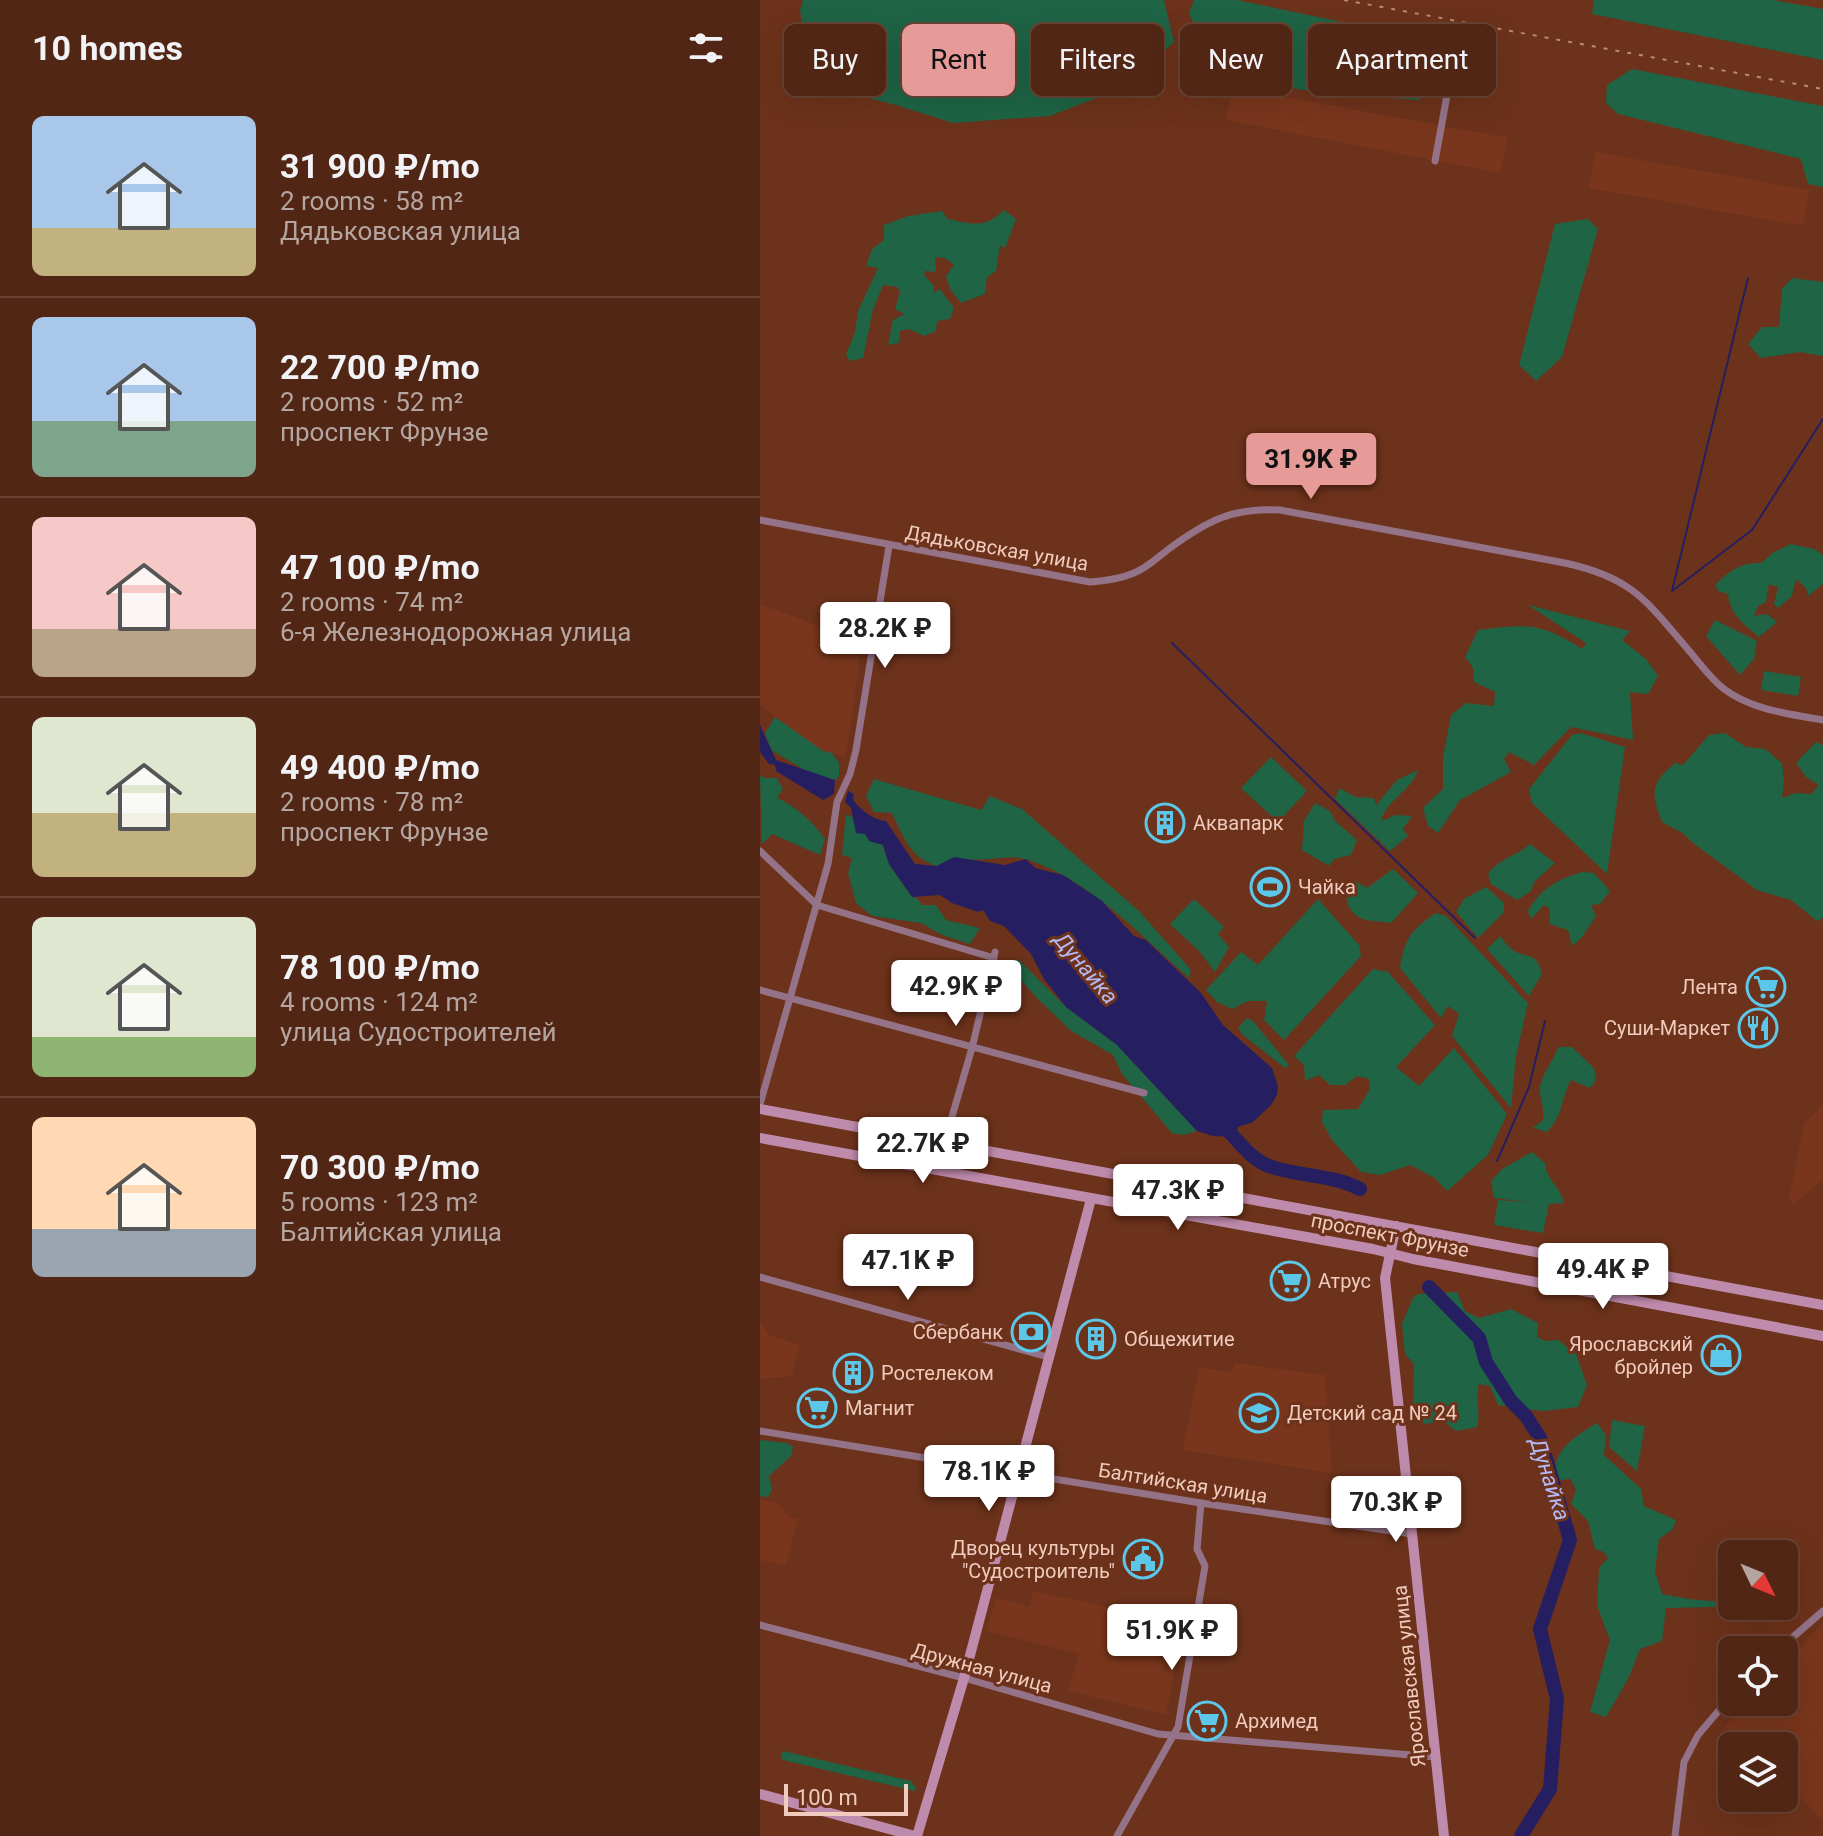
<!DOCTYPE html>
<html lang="en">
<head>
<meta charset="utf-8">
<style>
	body { margin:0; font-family:Roboto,sans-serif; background:#582e1d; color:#f1f3f6; height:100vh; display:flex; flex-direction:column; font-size:30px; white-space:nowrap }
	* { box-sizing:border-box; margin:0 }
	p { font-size:26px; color:#b5a5a0 }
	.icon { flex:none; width:44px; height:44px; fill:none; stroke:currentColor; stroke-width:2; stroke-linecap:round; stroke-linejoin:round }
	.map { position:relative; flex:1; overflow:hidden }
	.sheet { display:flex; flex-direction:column; background:#522614; width:760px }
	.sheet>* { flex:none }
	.guide { position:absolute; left:24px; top:24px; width:760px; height:72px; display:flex; gap:16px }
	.needle { width:52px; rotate:133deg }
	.fabs { position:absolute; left:958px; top:1540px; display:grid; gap:16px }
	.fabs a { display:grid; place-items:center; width:80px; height:80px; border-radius:12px; background:#522614; box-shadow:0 8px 32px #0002,0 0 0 2px #684334; font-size:40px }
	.scale { position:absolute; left:24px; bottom:20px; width:124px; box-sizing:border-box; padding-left:8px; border:4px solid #f0cbbe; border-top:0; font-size:22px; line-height:28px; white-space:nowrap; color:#f0cbbe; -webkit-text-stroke:6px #6d321b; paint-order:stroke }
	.price { position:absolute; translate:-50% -68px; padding:0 18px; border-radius:8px; background:#fff; color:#222; font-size:26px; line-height:52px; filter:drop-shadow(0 2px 4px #0008) }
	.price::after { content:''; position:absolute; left:50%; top:48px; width:24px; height:18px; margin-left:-12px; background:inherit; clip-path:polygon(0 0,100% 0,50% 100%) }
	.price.selected { background:#e69b98; color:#111 }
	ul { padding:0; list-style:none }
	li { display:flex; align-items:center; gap:24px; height:200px; padding:0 32px }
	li+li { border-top:2px solid #684334 }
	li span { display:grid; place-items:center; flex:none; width:224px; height:160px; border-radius:12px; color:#555 }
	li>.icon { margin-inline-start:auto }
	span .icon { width:96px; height:96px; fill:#fffc; stroke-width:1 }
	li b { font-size:34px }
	h2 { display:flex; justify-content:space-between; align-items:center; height:96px; padding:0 32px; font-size:34px }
	.tag { padding:0 28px; border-radius:12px; background:#522614; box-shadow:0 8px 32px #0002,0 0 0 2px #684334; font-size:28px; line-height:72px }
	.tag.selected { background:#e69b98; color:#111 }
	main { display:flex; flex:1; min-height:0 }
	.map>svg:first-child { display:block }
	.built { fill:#79361c }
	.green { fill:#1e6445 }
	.water { fill:#251f62 }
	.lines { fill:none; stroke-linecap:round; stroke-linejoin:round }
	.stream { stroke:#251f62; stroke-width:2 }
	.river { stroke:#251f62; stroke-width:14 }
	.street { stroke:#947388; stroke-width:7 }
	.secondary { stroke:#bf8bac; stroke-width:10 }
	.rail { stroke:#b88a78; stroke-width:2; stroke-dasharray:4 8; stroke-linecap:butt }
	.labels { text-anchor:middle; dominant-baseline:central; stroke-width:6; stroke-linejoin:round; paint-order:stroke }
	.street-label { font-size:20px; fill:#f0cbbe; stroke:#6d321b }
	.poi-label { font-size:20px; fill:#f0cbbe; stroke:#6d321b; text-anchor:start }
	.water-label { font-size:22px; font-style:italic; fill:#b5baf7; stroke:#6d321b }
</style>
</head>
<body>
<main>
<section class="sheet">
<h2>10 homes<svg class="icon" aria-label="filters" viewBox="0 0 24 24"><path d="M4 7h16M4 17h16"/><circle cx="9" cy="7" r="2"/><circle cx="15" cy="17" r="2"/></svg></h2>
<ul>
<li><span style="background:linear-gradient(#a9c7e8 70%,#c2b280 0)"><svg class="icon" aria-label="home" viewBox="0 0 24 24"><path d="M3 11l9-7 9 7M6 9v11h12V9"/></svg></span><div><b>31 900 ₽/mo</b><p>2 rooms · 58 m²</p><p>Дядьковская улица</p></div></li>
<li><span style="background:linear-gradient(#a9c7e8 65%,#7fa58c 0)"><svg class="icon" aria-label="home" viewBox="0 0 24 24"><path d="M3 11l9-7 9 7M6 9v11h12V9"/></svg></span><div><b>22 700 ₽/mo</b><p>2 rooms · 52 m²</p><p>проспект Фрунзе</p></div></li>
<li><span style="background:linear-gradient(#f6c9c9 70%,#b9a48a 0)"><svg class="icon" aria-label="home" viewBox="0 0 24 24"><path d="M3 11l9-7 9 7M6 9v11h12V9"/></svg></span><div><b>47 100 ₽/mo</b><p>2 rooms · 74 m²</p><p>6-я Железнодорожная улица</p></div></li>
<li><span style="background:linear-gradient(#dfe7d0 60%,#c2b280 0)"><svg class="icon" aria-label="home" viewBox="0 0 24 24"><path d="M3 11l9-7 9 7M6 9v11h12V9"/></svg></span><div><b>49 400 ₽/mo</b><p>2 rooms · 78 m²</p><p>проспект Фрунзе</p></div></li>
<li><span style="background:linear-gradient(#dfe7d0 75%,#8fb573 0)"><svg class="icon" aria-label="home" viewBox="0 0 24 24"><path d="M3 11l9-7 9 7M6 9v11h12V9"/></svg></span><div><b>78 100 ₽/mo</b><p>4 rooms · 124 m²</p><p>улица Судостроителей</p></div></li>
<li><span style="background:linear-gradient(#ffd9b3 70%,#9aa5b1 0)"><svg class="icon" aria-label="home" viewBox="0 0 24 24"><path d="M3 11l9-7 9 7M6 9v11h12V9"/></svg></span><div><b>70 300 ₽/mo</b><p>5 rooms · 123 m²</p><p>Балтийская улица</p></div></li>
</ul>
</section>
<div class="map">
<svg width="1063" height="1836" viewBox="0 0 1063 1836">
	<rect width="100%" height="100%" fill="#6d321b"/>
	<!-- built -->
	<g class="built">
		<polygon points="472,87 748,138 740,173 466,120"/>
		<polygon points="836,152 1049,190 1043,226 829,188"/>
		<polygon points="0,604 101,642 93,714 85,756 63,751 29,729 0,704"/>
		<polygon points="1063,1104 1063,1179 1034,1204 1029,1199 1044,1124"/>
		<polygon points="0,1322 8,1334 39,1345 32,1376 0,1379"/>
		<polygon points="475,1363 565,1375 572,1473 423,1450 439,1367 471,1372"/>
		<polygon points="0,1499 18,1504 29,1517 38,1519 26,1565 0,1560"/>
		<polygon points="273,1591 418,1622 418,1651 406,1715 308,1691 319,1654 227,1631 236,1598 270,1606"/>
		<polygon points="1063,1623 1063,1820 1024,1783 1024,1746 985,1746 965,1726 988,1702 1024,1702 1024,1664"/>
	</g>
	<!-- green -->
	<g class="green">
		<polygon points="43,0 404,0 414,42 367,86 290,116 193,123 136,105 51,83 40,10"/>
		<polygon points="434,0 477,0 654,37 670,71 659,100 561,93 421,69 434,24 429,14"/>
		<polygon points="834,0 1013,0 1063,9 1063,60 832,14"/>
		<polygon points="872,69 1063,106 1063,187 1048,184 1041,159 858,114 846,103 847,85"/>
		<path d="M244,210L256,219L245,248L240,246L236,271L227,277L225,294L201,303L190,289L186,276L194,265L185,258L175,257L176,272L165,271L164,275L174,286L173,293L180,289L194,308L190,319L177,321L176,331L164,336L149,329L140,331L139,343L128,345L133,320L144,314L135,309L140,292L137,287L123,285L113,310L103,358L90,361L86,355L95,332L98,311L118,268L106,266L112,249L124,240V225L148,216L182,211L188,219C212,224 225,229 244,210Z"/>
		<polygon points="828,219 838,229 802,357 776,381 759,365 795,224"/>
		<polygon points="1032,278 1063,282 1063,356 1040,352 1001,358 988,344 1002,327 1019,327 1022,289"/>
		<path d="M1031,544L1054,549L1063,555V584L1048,596L1046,588L1036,579L1032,596L1018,608L1014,604L1018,587L1009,584L1006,602L998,606L994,616L1007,614L1017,622L999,637C984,624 970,615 968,594L958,591L955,585C969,571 981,562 1001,563L1014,552Z"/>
		<path d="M768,605L870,631L862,640L887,660L898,676L888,694L870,692L873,740L811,727L774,765L749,752L744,759L751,772L700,800L678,833L668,826L663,808L683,789V757L691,715L706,703L734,706L735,692L714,682L713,668L705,657L718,630C766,624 780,622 822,649L826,643Z"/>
		<polygon points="955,620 997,641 994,659 980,675 946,636"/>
		<polygon points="1004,671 1041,677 1038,696 1001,690"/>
		<polygon points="15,717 63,751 72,753 79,763 79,776 75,780 48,772 11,750 5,733"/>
		<polygon points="821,733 865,747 847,874 772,803 769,789 812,735"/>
		<path d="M965,733L986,747L1005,749L1022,763L1024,780L1022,798L1035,793L1051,794L1059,785L1046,777L1036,763L1056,742L1063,745V918L1057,921L1031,900L997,890L933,843L924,834L902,822C891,792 890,784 915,763L923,765L949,735Z"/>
		<polygon points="511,757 547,791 518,822 481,788"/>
		<path d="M658,770C651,792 626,800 621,821L636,815L652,816L643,829L648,836L630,851L575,799L579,788L596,797L614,798L616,805L637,780Z"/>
		<path d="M0,775L5,778H17L23,789L17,798C36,806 53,822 65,839L60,855L12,834L2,844Z"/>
		<path d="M114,779L221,810L230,796L262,809L380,912L431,970L429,978C380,935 332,882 269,860C250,853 218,864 194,858L177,866C150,858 143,836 132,813L114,812L106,796Z"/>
		<polygon points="555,803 570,811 575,821 597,840 591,855 574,859 569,866 542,850 544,821"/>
		<polygon points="86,815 91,816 108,837 122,844 129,864 152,897 157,898 162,905 176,905 186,920 220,928 210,944 182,935 161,923 112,916 96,903 88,873 92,858 82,855"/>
		<path d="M770,844L795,863L774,882L771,891L757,900L731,884L728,874C741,857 754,858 770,844Z"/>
		<path d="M633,869L658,893L631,923C623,921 611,922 603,919C585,911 582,894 595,881L607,888Z"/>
		<path d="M823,872L834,873L850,891L840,904L831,905L836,916L822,937L812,946L808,930L790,924V909L784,905L771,919L768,911C780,889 799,878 823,872Z"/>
		<polygon points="726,887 744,903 744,912 718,938 696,912 704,899"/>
		<polygon points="434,899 464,927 458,934 469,947 455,972 440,952 410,924"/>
		<polygon points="558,899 599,945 601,956 524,1040 504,1020 507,1001 488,1001 472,1009 457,1002 446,990 481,952 498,965"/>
		<path d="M676,913L686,916L768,1003L756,1057L751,1108L692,1036L699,1014L688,1006L681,1018L640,968C645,937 651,930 676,913Z"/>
		<path d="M740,936C744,941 749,948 754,951C770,959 776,952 782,974L769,996L727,949Z"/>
		<polygon points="258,959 306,1007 357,1045 437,1131 423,1135 412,1133 362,1074 353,1055 310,1030 276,997 248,966"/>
		<polygon points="613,969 628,972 675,1025 636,1067 659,1086 694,1048 747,1114 728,1155 687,1191 675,1178 650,1165 620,1175 601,1172 572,1140 562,1122 563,1110 598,1109 610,1089 609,1079 597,1076 585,1085 570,1085 559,1075 545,1081 544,1065 534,1056"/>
		<polygon points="487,1018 493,1021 529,1065 525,1068 483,1035 478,1028"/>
		<path d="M798,1047H812L834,1068L836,1080L830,1088L811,1080C800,1101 804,1114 787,1132L773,1128L783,1120C784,1105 781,1104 780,1093C778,1078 794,1061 798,1047Z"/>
		<path d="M772,1152L785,1163C786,1180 801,1187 804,1203L789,1204L783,1233L734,1225L738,1200L778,1203L734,1198L731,1181L742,1169Z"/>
		<path d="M697,1292L705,1311L719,1318L751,1309L778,1323L777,1337L785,1341L798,1340L816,1354L827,1385L818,1407L782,1411L738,1405L730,1386L719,1384C715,1399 721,1412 717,1427L696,1431L683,1421L664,1424L653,1410L654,1364L645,1354L642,1324L653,1298L658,1294Z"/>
		<polygon points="852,1420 885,1426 877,1471 849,1447"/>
		<path d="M837,1423L846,1435L844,1455L881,1489L884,1506L916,1520L913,1529L899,1539L895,1571L902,1594L928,1599L972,1603V1606H1003L995,1613L953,1607L906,1608L902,1641L880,1649L869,1677L846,1717L830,1712L850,1640L837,1606L839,1568L848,1558L844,1552L835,1549L828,1521L811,1504L816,1490L811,1479L800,1480C784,1455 818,1434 837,1423Z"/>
		<polygon points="0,1440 27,1443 33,1447 31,1456 9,1476 12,1489 8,1497 0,1496"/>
		<polygon points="23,1751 151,1781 155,1787 155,1791 23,1760 21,1757"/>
	</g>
	<!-- water -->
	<g class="water">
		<polygon points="0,725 16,760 75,780 74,794 63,800 16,771 15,765 9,764 0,752"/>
		<path d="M88,791L94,794L93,800C101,810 113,820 126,821L155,864L177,866L194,857L245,865L266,859L275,868L303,875L342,901L374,936L386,940L441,993L463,1025L512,1068L518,1086L517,1095L511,1105L493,1122L478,1127L475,1137L453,1136L437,1131L357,1045L306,1007L284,979L271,954L244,926L230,921L223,910L218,912L192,903L180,895L152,897L129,864L123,845L109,841L105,834L96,833L91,808L85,802Z"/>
	</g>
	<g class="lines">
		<!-- stream -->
		<g class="stream">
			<polyline points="988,278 912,591 992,530 1063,419"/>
			<polyline points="412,643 715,938"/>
			<polyline points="737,1161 769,1087 785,1021"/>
		</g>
		<!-- river -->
		<g class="river">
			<path d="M463,1125C476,1138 491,1160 509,1166C539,1177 572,1174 600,1189"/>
			<polyline points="669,1287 719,1338 726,1362 751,1401 766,1416 780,1438 810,1540 780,1629 797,1699 790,1789 761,1836"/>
		</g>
		<!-- street -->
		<g class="street">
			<polyline points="675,161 692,68"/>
			<path d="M0,520L330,582C345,581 360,579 374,573C387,568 398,557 410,548C447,521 473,507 520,510L805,563C874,578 887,602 931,653C941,665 951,679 964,689C992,710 1030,714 1063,720"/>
			<polyline points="0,851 57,905 234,958"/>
			<polyline points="0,990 384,1093"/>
			<polyline points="0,1104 68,864 77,802 90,774 96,750 129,546"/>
			<polyline points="184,1144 212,1048 235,952"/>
			<polyline points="0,1277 288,1357"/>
			<polyline points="0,1431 441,1503 652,1534"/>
			<polyline points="0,1625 204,1678 398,1734 676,1757"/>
			<polyline points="1018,1650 1063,1611"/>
			<polyline points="357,1836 418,1727 445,1566 437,1549 441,1503"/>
			<polyline points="915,1836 924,1762 938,1735 972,1695"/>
		</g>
		<!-- secondary -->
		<g class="secondary">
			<polyline points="0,1109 1063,1305"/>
			<polyline points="0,1138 613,1249 653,1259 1063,1336"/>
			<polyline points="636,1226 625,1278 684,1836"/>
			<polyline points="0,1794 155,1836"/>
			<polyline points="157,1836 204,1678 331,1199"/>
		</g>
		<!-- rail -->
		<polyline class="rail" points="584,0 1063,89"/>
	</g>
	<!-- icons -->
	<defs>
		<symbol id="building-ring" viewBox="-11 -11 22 22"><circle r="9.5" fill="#6d321b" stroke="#5cc7e8" stroke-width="1.5"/><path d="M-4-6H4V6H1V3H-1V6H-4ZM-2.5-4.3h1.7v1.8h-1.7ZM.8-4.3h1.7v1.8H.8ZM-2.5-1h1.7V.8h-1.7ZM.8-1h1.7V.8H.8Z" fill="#5cc7e8"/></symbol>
		<symbol id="stadium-ring" viewBox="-11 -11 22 22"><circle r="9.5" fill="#6d321b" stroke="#5cc7e8" stroke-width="1.5"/><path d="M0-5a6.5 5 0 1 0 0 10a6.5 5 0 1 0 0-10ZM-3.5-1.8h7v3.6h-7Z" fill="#5cc7e8"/></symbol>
		<symbol id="supermarket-ring" viewBox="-11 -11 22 22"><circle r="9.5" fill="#6d321b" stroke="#5cc7e8" stroke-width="1.5"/><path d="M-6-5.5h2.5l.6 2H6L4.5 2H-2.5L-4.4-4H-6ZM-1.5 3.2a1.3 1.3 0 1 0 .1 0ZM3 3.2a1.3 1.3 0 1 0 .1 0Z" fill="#5cc7e8"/></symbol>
		<symbol id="restaurant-ring" viewBox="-11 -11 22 22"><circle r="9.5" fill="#6d321b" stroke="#5cc7e8" stroke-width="1.5"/><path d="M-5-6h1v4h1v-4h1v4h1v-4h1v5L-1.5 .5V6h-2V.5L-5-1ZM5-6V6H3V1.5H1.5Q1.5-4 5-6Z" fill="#5cc7e8"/></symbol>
		<symbol id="bank-ring" viewBox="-11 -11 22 22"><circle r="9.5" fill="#6d321b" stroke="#5cc7e8" stroke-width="1.5"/><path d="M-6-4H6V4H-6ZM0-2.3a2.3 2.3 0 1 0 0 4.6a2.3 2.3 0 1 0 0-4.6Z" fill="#5cc7e8"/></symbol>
		<symbol id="shop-ring" viewBox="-11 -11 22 22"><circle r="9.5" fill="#6d321b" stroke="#5cc7e8" stroke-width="1.5"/><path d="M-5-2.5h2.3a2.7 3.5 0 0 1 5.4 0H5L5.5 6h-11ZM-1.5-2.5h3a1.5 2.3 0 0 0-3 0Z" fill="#5cc7e8"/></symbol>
		<symbol id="school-ring" viewBox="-11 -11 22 22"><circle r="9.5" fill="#6d321b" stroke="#5cc7e8" stroke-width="1.5"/><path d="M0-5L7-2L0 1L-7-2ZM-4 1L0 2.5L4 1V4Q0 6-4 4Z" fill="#5cc7e8"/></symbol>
		<symbol id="civic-ring" viewBox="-11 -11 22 22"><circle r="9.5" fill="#6d321b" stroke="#5cc7e8" stroke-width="1.5"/><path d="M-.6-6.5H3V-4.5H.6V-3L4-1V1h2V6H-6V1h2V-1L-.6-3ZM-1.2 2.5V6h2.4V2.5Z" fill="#5cc7e8"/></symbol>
	</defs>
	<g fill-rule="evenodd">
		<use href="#building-ring" x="383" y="801" width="44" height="44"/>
		<use href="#stadium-ring" x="488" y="865" width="44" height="44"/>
		<use href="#supermarket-ring" x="984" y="965" width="44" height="44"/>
		<use href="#restaurant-ring" x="976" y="1006" width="44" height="44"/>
		<use href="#supermarket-ring" x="508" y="1259" width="44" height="44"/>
		<use href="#bank-ring" x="249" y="1310" width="44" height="44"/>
		<use href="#building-ring" x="314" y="1317" width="44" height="44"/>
		<use href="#shop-ring" x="939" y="1333" width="44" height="44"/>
		<use href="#building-ring" x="71" y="1351" width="44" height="44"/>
		<use href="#supermarket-ring" x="35" y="1386" width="44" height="44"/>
		<use href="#school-ring" x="477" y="1391" width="44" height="44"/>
		<use href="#civic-ring" x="361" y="1537" width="44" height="44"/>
		<use href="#supermarket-ring" x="425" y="1699" width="44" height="44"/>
	</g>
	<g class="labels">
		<!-- street labels -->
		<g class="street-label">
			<text transform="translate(237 548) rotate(10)">Дядьковская улица</text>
			<text transform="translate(630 1235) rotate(11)">проспект Фрунзе</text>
			<text transform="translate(423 1483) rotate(9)">Балтийская улица</text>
			<text transform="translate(222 1668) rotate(15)">Дружная улица</text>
			<text transform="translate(649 1676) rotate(-96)">Ярославская улица</text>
		</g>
		<!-- poi labels -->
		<g class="poi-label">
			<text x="433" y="823">Аквапарк</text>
			<text x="538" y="887">Чайка</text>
			<text x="978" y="987" text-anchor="end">Лента</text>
			<text x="970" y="1028" text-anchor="end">Суши-Маркет</text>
			<text x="558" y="1281">Атрус</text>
			<text x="243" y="1332" text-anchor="end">Сбербанк</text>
			<text x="364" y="1339">Общежитие</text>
			<text x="933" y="1344" text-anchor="end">Ярославский<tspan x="933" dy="23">бройлер</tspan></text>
			<text x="121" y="1373">Ростелеком</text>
			<text x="85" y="1408">Магнит</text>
			<text x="527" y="1413">Детский сад № 24</text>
			<text x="355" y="1548" text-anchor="end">Дворец культуры<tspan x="355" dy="23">"Судостроитель"</tspan></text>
			<text x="475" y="1721">Архимед</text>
		</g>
		<!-- water labels -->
		<g class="water-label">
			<text transform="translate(326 968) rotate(50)">Дунайка</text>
			<text transform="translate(790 1479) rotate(72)">Дунайка</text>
		</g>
	</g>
</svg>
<div class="fabs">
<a><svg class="needle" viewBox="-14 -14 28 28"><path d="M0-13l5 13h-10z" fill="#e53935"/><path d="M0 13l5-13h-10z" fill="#b5a5a0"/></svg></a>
<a><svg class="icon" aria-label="locate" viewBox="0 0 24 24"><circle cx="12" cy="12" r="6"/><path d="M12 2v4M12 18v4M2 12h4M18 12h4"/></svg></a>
<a><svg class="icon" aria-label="layers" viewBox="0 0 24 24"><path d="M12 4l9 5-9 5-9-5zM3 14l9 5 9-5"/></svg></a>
</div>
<div class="scale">100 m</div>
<b class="price selected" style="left:551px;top:501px">31.9K ₽</b>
<b class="price" style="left:125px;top:670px">28.2K ₽</b>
<b class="price" style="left:196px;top:1028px">42.9K ₽</b>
<b class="price" style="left:163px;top:1185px">22.7K ₽</b>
<b class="price" style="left:418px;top:1232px">47.3K ₽</b>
<b class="price" style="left:148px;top:1302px">47.1K ₽</b>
<b class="price" style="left:843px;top:1311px">49.4K ₽</b>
<b class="price" style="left:229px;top:1513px">78.1K ₽</b>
<b class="price" style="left:636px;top:1544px">70.3K ₽</b>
<b class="price" style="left:412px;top:1672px">51.9K ₽</b>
<div class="guide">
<a class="tag">Buy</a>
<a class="tag selected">Rent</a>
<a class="tag">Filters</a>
<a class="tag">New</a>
<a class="tag">Apartment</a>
</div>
</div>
</main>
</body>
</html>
